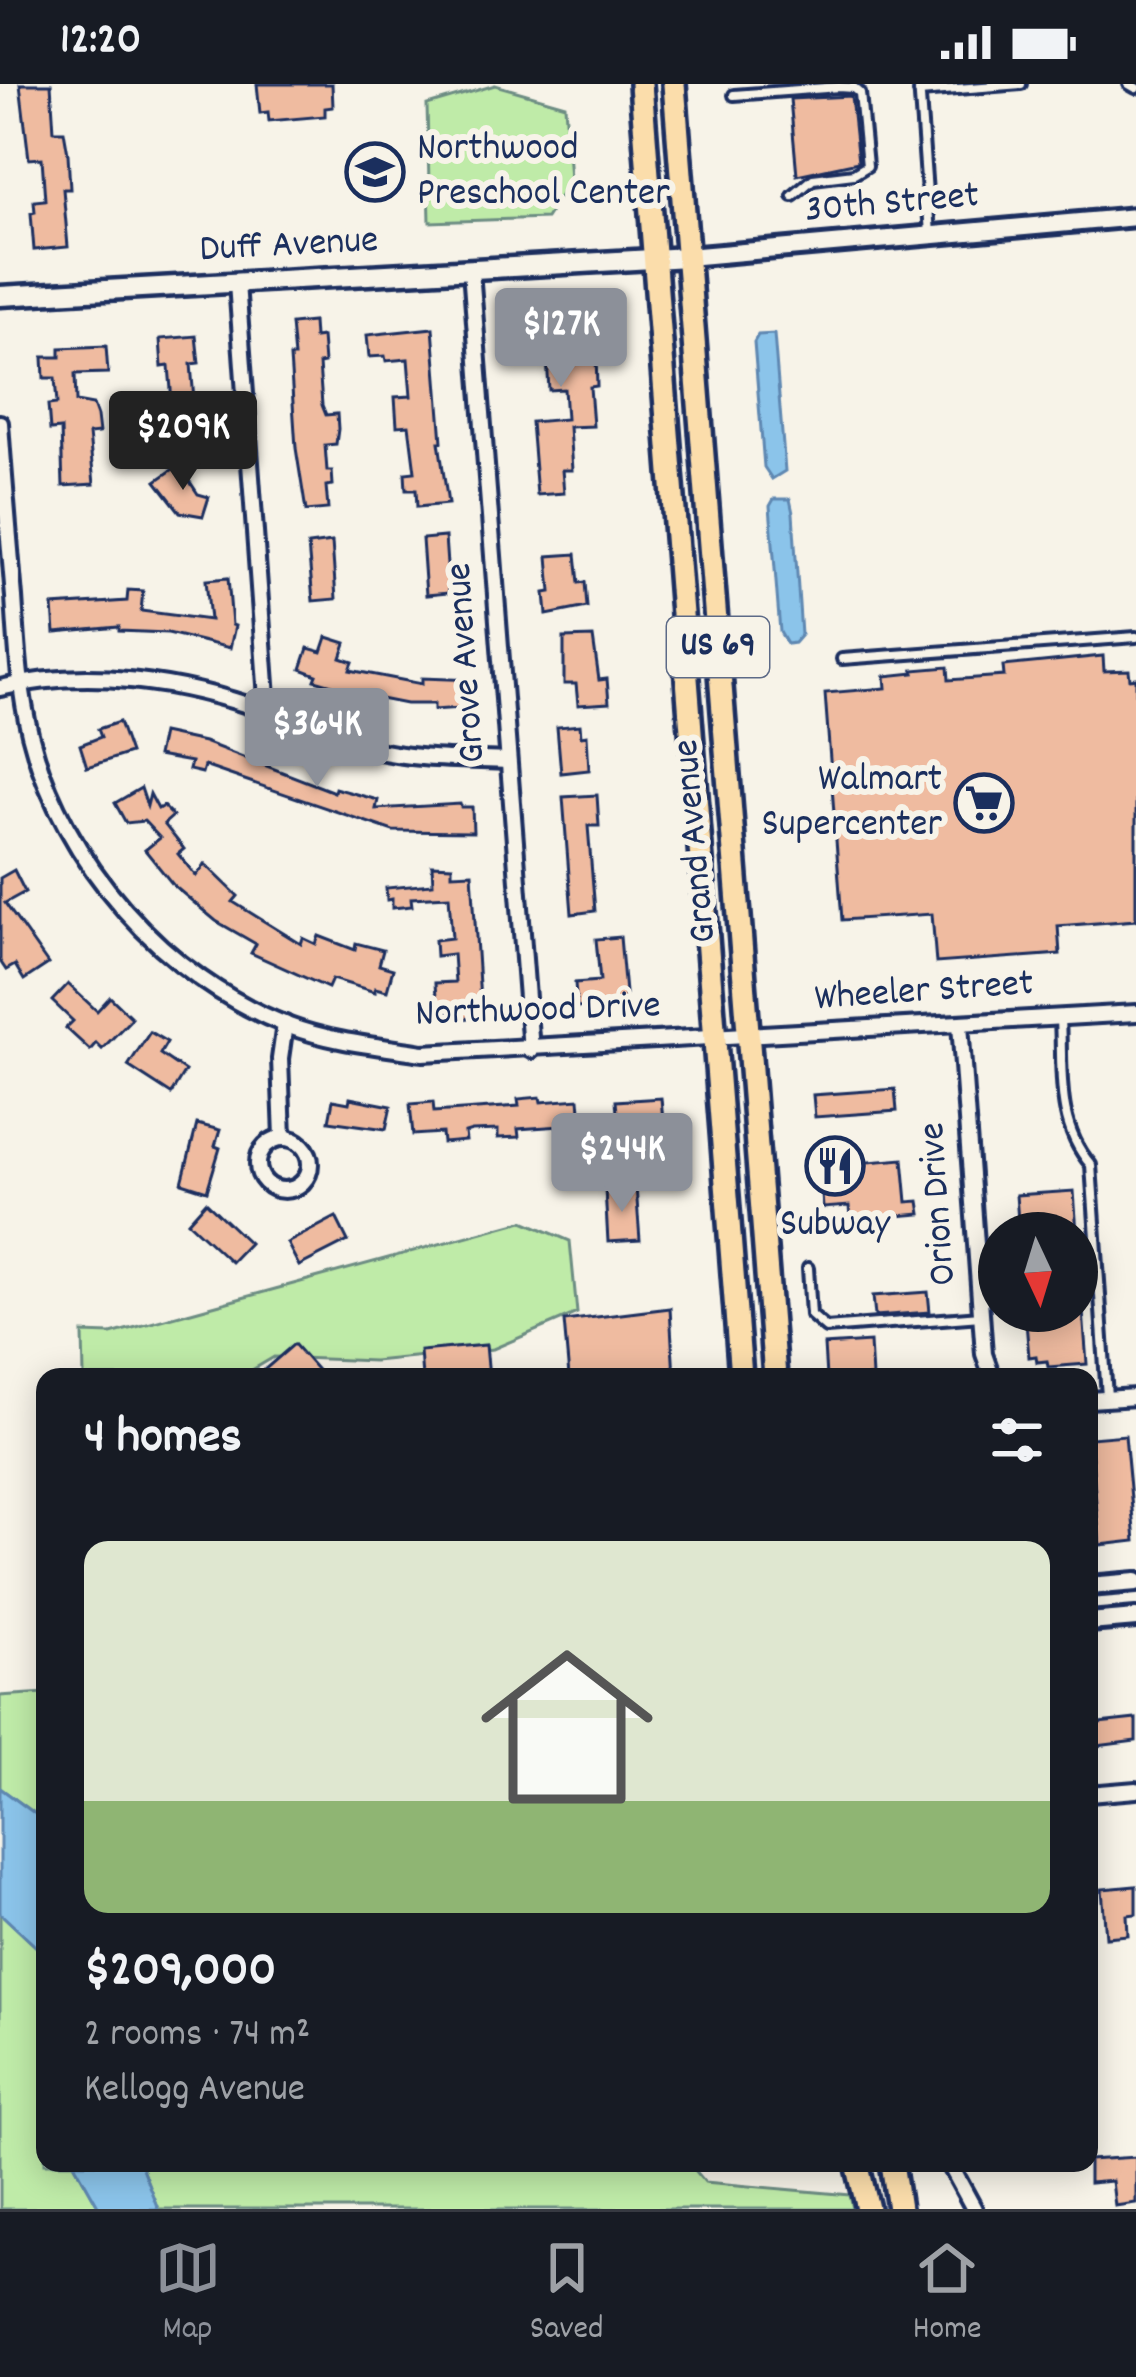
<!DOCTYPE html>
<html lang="en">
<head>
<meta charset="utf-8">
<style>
	body { margin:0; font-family:Dekko,sans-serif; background:#20242c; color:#f1f3f6; height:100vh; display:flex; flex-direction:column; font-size:45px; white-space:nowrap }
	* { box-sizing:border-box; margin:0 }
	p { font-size:39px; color:#9ea1a6 }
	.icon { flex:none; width:66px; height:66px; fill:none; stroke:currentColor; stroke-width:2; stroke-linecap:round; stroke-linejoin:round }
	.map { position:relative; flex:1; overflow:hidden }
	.sheet { position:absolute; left:36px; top:1284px; width:1062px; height:804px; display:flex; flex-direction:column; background:#171b24; border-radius:24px; box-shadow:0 6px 30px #0003 }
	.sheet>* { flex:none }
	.needle { width:78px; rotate:176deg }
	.buttons { position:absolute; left:978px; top:1128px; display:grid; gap:24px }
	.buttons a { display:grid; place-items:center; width:120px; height:120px; border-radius:50%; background:#171b24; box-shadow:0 6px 30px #0003; font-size:60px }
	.price { position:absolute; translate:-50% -102px; padding:0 27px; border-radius:12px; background:#8c9099; color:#fff; font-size:39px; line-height:78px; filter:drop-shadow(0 3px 6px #0008) }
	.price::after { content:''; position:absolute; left:50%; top:72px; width:36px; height:27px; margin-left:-18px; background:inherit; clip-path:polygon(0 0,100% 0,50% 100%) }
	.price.active { background:#222; color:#fff }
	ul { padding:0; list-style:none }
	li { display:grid; align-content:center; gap:24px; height:636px; padding:0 48px }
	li+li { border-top:3px solid #363941 }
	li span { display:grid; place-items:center; height:372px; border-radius:24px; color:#555 }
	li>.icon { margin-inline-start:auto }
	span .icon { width:216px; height:216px; fill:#fffc; stroke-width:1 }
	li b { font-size:51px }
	h2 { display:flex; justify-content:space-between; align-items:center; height:144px; padding:0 48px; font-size:51px }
	.status { display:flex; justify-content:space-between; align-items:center; height:84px; padding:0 60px; background:#171b24; direction:ltr }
	.status svg { height:33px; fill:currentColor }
	.tabs { display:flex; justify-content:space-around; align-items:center; height:168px; border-top:3px solid #363941; background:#171b24; font-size:33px; color:#9ea1a6 }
	.tabs a { display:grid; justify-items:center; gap:6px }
	.tabs .active { color:#8c9099 }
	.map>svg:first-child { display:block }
	.green { fill:#bfeba8; stroke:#6d8d83; stroke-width:3 }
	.water { fill:#8bc4ea; stroke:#5e88b2; stroke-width:3 }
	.building { fill:#efbba0; stroke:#1b2f5e; stroke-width:3 }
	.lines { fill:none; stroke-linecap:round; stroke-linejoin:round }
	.service-casing { stroke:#1b2f5e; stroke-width:16 }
	.minor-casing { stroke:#1b2f5e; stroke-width:22 }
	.tertiary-casing { stroke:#1b2f5e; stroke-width:26 }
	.secondary-casing { stroke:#1b2f5e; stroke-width:27 }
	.primary-casing { stroke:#1b2f5e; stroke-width:30 }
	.service { stroke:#f7f3e8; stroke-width:8 }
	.minor { stroke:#f7f3e8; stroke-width:14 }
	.tertiary { stroke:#f7f3e8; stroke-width:16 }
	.secondary { stroke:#f7f3e8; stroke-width:18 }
	.primary { stroke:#fbddab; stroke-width:21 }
	.labels { text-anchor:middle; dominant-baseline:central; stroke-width:12; stroke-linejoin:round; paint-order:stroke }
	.shield { fill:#f7f3e8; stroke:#5d6a87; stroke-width:3 }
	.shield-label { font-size:36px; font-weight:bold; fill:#1b2f5e }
	.poi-label { font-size:39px; fill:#1b2f5e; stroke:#f7f3e8; text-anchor:start }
	.street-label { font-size:39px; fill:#1b2f5e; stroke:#f7f3e8 }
</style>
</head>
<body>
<div class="status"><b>12:20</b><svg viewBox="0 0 49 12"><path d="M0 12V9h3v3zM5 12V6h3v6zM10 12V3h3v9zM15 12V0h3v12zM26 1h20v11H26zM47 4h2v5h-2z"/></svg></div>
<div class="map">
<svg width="1136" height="2125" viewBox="0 0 1136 2125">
	<rect width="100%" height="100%" fill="#f7f3e8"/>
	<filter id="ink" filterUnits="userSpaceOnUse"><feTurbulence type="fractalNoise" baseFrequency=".00833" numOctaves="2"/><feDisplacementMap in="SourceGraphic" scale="24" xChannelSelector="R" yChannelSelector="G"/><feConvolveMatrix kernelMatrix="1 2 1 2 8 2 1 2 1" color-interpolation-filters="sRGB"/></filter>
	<g filter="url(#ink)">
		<!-- green -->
		<g class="green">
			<polygon points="495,1 565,21 570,96 546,134 430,138 427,21"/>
			<polygon points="523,1137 570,1157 577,1229 493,1265 374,1277 274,1273 240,1293 84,1293 83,1249 111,1250"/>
			<polygon points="45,1609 45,1737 0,1704 0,1612"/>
			<polygon points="0,1829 45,1871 45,2079 74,2079 100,2125 0,2125"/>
			<polygon points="140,2079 689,2079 705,2098 850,2111 853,2125 158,2125"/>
		</g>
		<!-- water -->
		<g class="water">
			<polygon points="774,250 785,387 772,395 764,383 754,258 758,251"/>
			<polygon points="774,415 790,415 793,429 801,551 794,559 787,560 780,548 770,422"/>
			<polygon points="0,1704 45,1737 45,1871 0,1829"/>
			<polygon points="74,2079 140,2079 158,2125 100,2125"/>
		</g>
		<!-- building -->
		<g class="building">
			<polygon points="20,0 51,0 54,47 64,47 68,70 70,105 63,105 68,163 34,166 31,129 35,128 34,117 45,116 42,74 29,75"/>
			<polygon points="257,0 332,0 333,23 325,24 325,32 269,37 268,28 260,29"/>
			<polygon points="851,12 858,78 797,91 790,15"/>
			<polygon points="592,236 592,243 601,242 602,272 596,272 597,302 590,303 593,342 569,343 572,386 562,386 564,409 537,411 531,338 566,335 564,305 549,306 547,274 515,276 513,240"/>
			<polygon points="313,238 314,254 322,253 324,279 319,280 322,321 326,331 337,330 338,345 336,360 325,361 327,387 332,387 333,401 326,402 328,425 306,427 296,364 290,273 294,273 291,240"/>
			<polygon points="433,244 442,358 439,358 448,420 417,423 416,406 406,406 405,389 415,388 409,341 397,342 395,313 411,312 408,275 386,277 385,272 369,273 367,251"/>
			<polygon points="196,252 199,279 191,280 194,316 203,315 204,339 188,340 188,366 164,367 162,318 172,317 169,282 162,283 160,255"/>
			<polygon points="106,262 108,289 75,290 76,318 93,321 97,332 99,349 89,350 94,400 63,402 61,345 50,346 48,321 57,320 55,294 44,294 43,273 60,273 60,264"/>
			<polygon points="179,381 198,410 209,413 203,432 180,428 156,397"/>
			<polygon points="445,453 449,509 426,511 422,455"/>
			<polygon points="332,458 336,515 313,517 308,461"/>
			<polygon points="576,470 579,499 585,498 587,523 547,531 545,509 551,508 548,472"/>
			<polygon points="228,494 232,541 235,542 230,564 168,549 119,547 119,543 55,549 53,522 127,517 128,506 143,507 141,527 210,536 206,496"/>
			<polygon points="327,553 346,559 341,574 353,578 350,586 422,600 422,594 476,596 474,623 434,626 434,620 406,620 330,605 332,601 315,596 317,591 301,585 308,564 322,568"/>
			<polygon points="593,553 599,596 607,595 609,619 578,621 576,600 564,600 564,554"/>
			<polygon points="1103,572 1104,587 1129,586 1130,595 1136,594 1136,836 1058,842 1060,870 936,879 932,830 842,836 825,609 886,604 885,592 914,589 913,586 948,583 949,596 1004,592 1003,582"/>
			<polygon points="119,638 130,669 87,683 80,661 101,653 98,645"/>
			<polygon points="580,641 581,652 587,651 589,686 561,689 557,643"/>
			<polygon points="162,649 204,658 334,708 335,704 378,716 376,725 460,720 461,723 472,723 473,748 393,747 204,682 202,689 189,686 191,678 157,672"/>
			<polygon points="141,704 147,722 150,710 158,725 163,722 173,732 164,740 184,765 178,770 196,792 205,780 238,812 233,818 301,860 303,854 316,860 319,852 355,866 356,859 383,866 379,881 393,885 387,907 375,904 375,908 332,895 328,904 251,869 256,860 216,837 174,802 145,766 160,754 144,737 126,739 115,719"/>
			<polygon points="597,711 599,742 588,742 595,827 572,830 563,713"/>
			<polygon points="432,781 452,782 452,790 472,789 481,933 459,935 458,926 437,928 435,899 455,898 453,870 436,872 435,856 452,854 449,812 411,814 412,822 392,824 392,815 387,816 386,804 433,800"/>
			<polygon points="14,786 25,808 5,819 48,880 24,896 15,881 6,886 0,877 0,794"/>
			<polygon points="620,853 626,920 577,924 575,899 600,897 596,855"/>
			<polygon points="68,900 97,927 110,913 132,934 102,965 96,959 90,966 66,944 73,937 52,917"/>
			<polygon points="150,948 167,958 160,970 185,987 171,1010 128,982"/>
			<polygon points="895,1005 897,1027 815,1033 813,1011"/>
			<polygon points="540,1013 541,1018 579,1015 584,1075 564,1077 561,1042 518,1045 519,1053 498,1054 498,1046 472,1047 465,1049 466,1057 443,1059 442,1049 413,1051 410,1020 433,1018 434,1028 519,1022 518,1015"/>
			<polygon points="350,1014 391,1022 386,1045 329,1037 333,1016 349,1019"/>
			<polygon points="661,1014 667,1083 622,1086 616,1017"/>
			<polygon points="197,1040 220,1046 215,1062 220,1064 207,1107 182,1099"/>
			<polygon points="903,1075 907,1118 919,1117 921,1130 850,1136 849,1122 823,1124 820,1082"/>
			<polygon points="636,1103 640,1156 608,1158 605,1105"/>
			<polygon points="1074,1107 1077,1149 1019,1149 1016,1111"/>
			<polygon points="206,1118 249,1159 231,1178 188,1138"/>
			<polygon points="336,1133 348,1157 299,1182 287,1159"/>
			<polygon points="928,1208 930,1228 875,1232 873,1212"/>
			<polygon points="670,1224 674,1293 569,1293 564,1237"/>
			<polygon points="1025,1227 1083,1227 1087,1280 1048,1283 1047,1277 1037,1278 1036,1272 1029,1273"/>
			<polygon points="870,1258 872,1293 826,1293 824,1261"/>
			<polygon points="294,1260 323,1293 256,1293"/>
			<polygon points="486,1261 489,1293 422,1293 420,1267"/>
			<polygon points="1125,1351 1135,1457 1100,1461 1090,1354"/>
			<polygon points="1136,1635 1136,1657 1089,1663 1089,1640"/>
			<polygon points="1136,1802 1136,1830 1127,1831 1128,1851 1106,1853 1102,1805"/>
			<polygon points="1136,2073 1136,2119 1115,2122 1112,2097 1089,2099 1089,2076"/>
		</g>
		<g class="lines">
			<defs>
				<g id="service">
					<polyline points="919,0 930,150"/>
					<polyline points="1129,0 1136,4"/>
					<polyline points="919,8 1021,0"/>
					<polyline points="734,11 839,3 854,4 860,9 867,82 854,90 813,95 793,112"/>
					<polyline points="842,575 1136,553"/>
					<path d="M1060,935C1063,988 1055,1039 1091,1081L1107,1313"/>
					<polyline points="808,1184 811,1231 826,1244 981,1232"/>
				</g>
				<g id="minor">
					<polyline points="471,186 531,966"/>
					<polyline points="237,199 268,628"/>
					<path d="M0,339C4,397 9,455 14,513C17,559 19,605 30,650C62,778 165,895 289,942C332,958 378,962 423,969L1136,929"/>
					<path d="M0,604C87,583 181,597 265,627C300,639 333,655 370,665C414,676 463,675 508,677"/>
					<polyline points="960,940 984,1270 992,1293"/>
					<polyline points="283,1053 280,975 285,940"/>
					<circle cx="284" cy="1080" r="26"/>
					<polyline points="1089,1316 1136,1313"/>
					<polyline points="1089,1710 1136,1706"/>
					<polyline points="949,2079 974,2125"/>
				</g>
				<g id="tertiary">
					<polyline points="687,173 1136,133"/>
					<polyline points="1089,1502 1136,1498"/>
					<polyline points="1089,1538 1136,1534"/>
				</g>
				<polyline id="secondary" points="0,212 687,173"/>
				<g id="primary">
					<polyline points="641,0 741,1293"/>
					<polyline points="674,0 775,1293"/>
					<polyline points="857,2079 868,2125"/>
					<polyline points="892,2079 899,2125"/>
				</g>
			</defs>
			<!-- service casing -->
			<use href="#service" class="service-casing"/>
			<!-- minor casing -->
			<use href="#minor" class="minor-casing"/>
			<!-- tertiary casing -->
			<use href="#tertiary" class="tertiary-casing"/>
			<!-- secondary casing -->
			<use href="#secondary" class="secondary-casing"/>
			<!-- primary casing -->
			<use href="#primary" class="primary-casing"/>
			<!-- service -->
			<use href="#service" class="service"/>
			<!-- minor -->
			<use href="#minor" class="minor"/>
			<!-- tertiary -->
			<use href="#tertiary" class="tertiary"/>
			<!-- secondary -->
			<use href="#secondary" class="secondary"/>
			<!-- primary -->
			<use href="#primary" class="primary"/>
		</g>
	</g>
	<!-- icons -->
	<defs>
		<symbol id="school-ring" viewBox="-11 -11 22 22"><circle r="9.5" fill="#f7f3e8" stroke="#1b2f5e" stroke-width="1.5"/><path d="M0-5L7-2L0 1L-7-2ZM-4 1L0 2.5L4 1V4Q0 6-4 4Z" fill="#1b2f5e"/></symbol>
		<symbol id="supermarket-ring" viewBox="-11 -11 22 22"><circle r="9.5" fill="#f7f3e8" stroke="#1b2f5e" stroke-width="1.5"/><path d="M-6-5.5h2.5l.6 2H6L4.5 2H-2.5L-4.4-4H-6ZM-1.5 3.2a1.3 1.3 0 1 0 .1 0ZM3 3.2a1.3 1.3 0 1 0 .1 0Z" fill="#1b2f5e"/></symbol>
		<symbol id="restaurant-ring" viewBox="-11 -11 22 22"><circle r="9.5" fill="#f7f3e8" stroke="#1b2f5e" stroke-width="1.5"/><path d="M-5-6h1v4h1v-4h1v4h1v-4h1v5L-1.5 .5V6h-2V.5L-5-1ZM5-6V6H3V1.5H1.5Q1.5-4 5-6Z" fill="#1b2f5e"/></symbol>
	</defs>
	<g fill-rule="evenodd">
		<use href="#school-ring" x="342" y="55" width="66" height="66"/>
		<use href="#supermarket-ring" x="951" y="686" width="66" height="66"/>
		<use href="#restaurant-ring" x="802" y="1049" width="66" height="66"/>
	</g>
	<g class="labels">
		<!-- shield labels -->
		<rect class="shield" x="667" y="533" width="102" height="60" rx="9"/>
		<g class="shield-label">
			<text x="718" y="563">US 69</text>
		</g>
		<!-- poi labels -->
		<g class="poi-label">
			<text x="417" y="66">Northwood<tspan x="417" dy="45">Preschool Center</tspan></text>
			<text x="942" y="697" text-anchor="end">Walmart<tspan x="942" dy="45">Supercenter</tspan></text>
			<text x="835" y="1142" text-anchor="middle">Subway</text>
		</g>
		<!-- street labels -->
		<g class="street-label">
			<text transform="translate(892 121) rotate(-5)">30th Street</text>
			<text transform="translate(289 163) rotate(-3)">Duff Avenue</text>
			<text transform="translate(468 579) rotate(-94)">Grove Avenue</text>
			<text transform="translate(697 757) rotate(-95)">Grand Avenue</text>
			<text transform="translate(924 909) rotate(-4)">Wheeler Street</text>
			<text transform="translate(538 928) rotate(-2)">Northwood Drive</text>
			<text transform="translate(940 1120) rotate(-94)">Orion Drive</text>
		</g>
	</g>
</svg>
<div class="buttons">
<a><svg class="needle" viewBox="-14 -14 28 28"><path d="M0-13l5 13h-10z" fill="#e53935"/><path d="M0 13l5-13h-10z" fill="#9ea1a6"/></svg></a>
</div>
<b class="price" style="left:561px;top:306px">$127K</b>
<b class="price active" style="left:183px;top:409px">$209K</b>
<b class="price" style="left:317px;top:706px">$364K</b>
<b class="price" style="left:622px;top:1131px">$244K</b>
<section class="sheet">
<h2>4 homes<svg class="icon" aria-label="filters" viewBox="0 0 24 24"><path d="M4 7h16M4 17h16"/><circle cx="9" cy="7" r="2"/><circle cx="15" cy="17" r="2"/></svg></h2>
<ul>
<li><span style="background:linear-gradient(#dfe7d0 70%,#8fb573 0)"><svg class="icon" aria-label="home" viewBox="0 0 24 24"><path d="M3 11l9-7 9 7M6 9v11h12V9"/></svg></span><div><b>$209,000</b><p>2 rooms · 74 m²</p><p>Kellogg Avenue</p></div></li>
</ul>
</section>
</div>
<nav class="tabs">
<a class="active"><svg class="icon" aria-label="map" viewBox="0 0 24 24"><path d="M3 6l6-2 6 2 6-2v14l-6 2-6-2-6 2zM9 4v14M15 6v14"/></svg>Map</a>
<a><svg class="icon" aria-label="saved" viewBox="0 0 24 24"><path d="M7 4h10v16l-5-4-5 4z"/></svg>Saved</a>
<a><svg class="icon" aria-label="home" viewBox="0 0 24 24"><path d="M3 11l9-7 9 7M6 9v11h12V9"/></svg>Home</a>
</nav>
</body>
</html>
